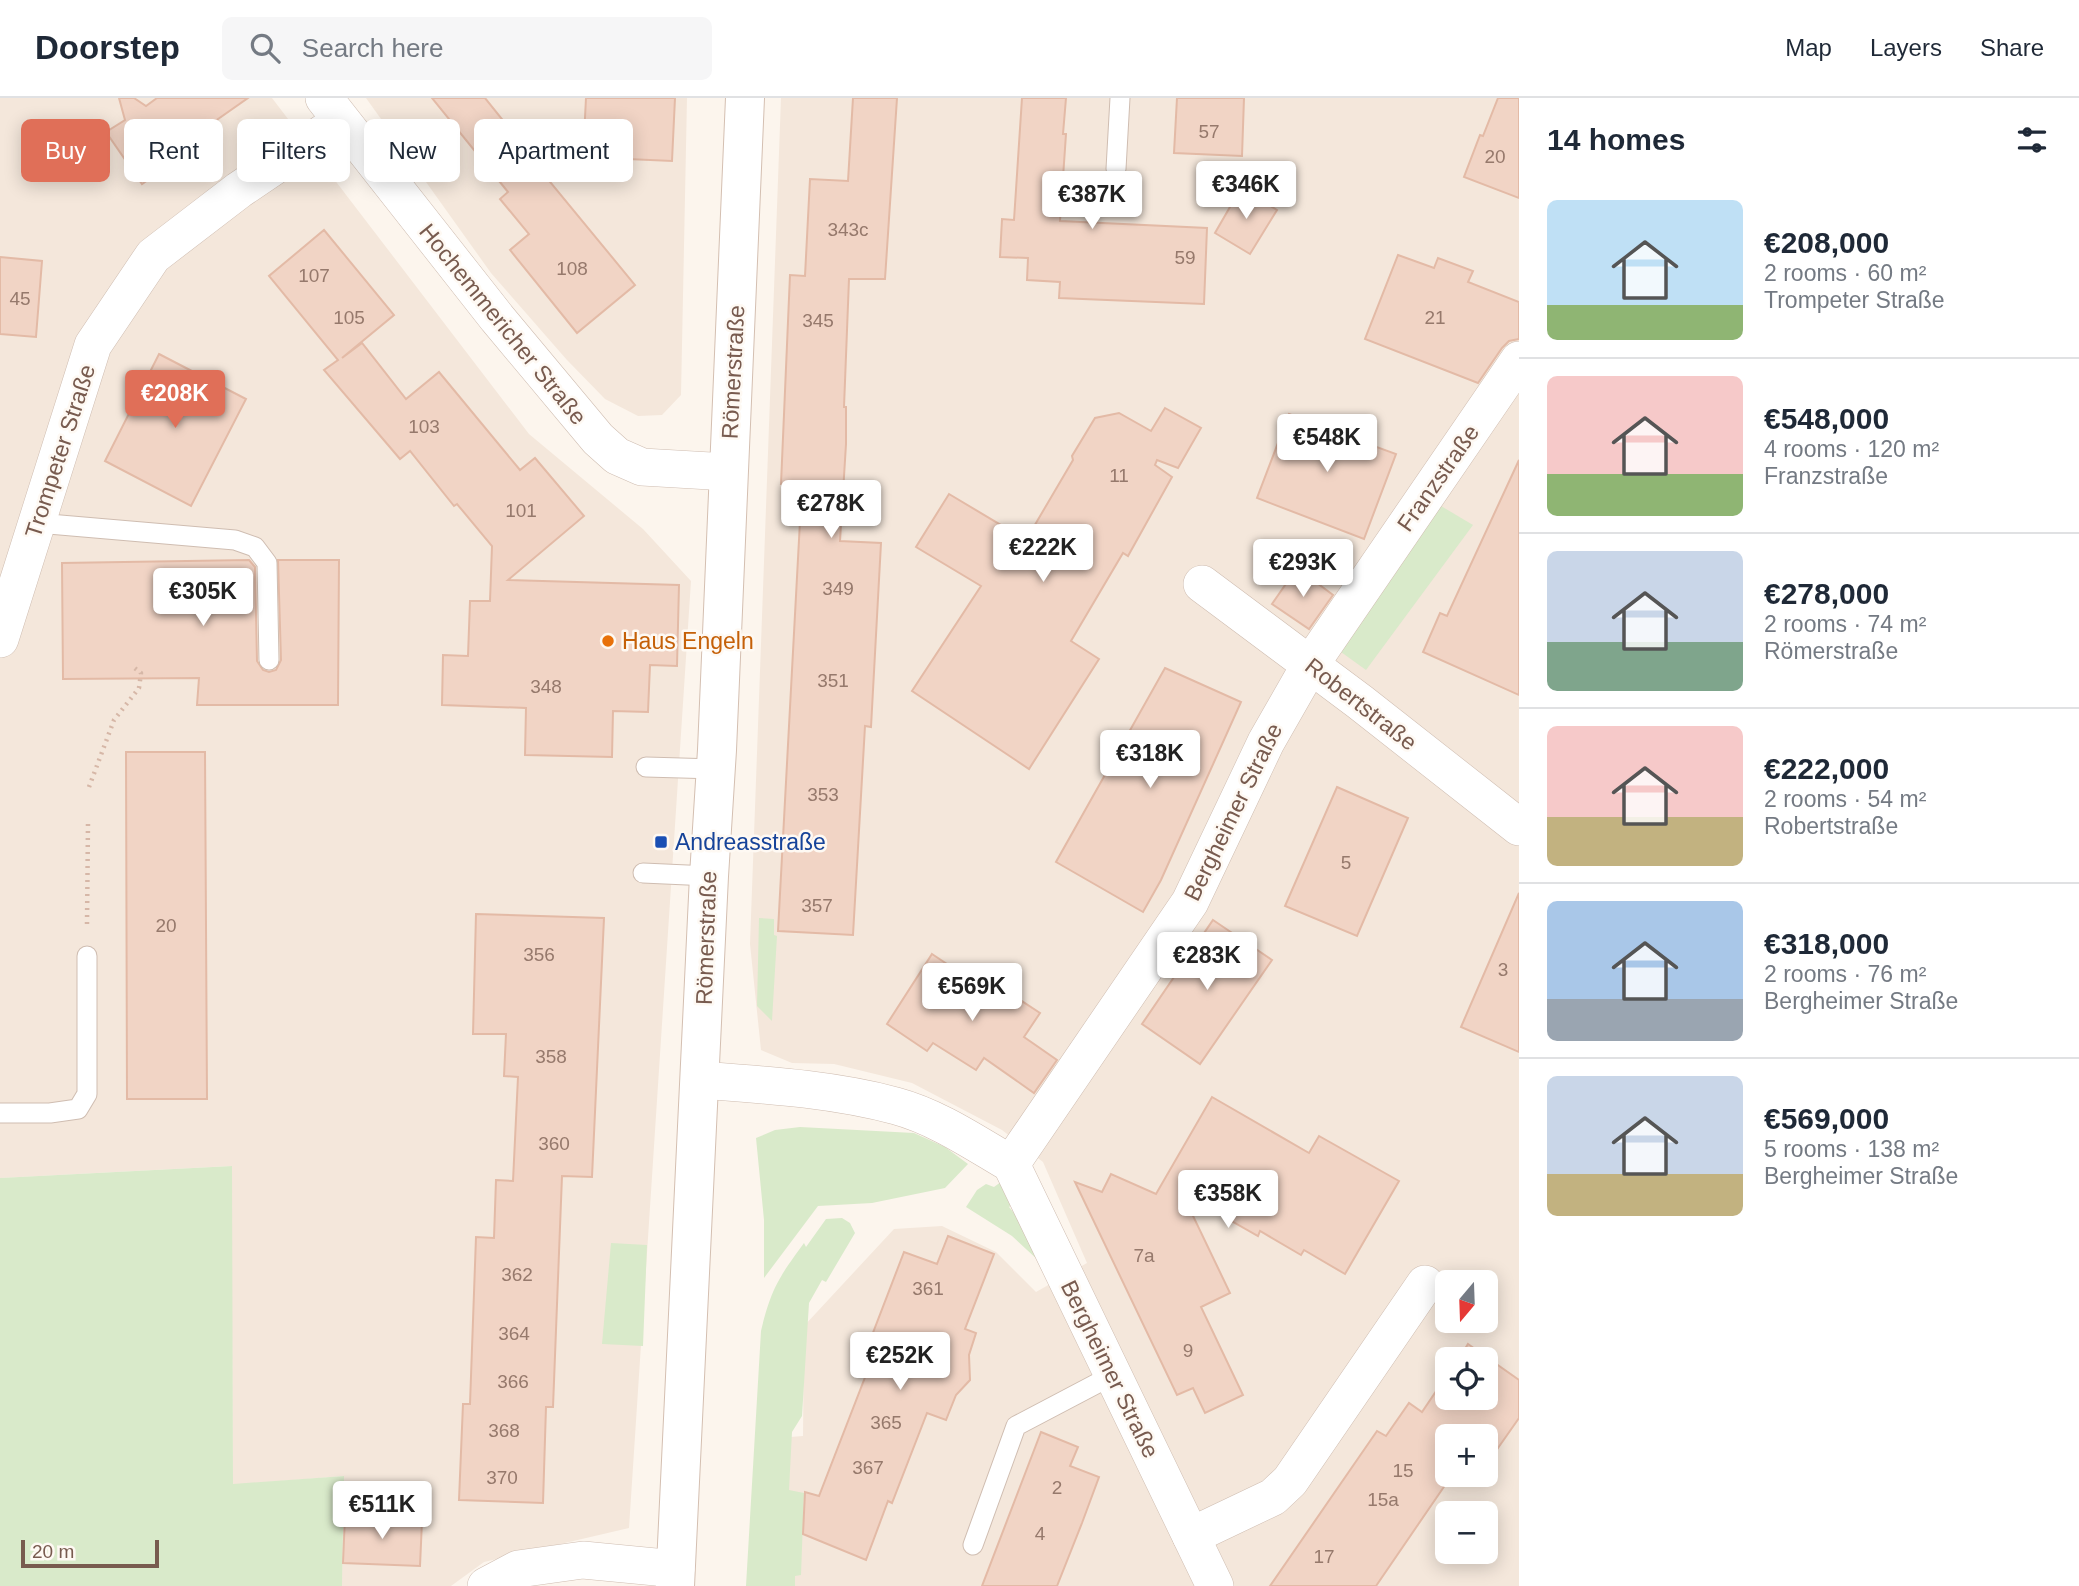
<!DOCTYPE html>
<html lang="en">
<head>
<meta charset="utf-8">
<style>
	body { margin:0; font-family:Arial,sans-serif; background:#f6f6f7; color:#1f2937; height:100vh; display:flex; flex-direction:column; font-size:26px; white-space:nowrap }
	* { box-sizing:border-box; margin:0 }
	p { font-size:23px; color:#747a83 }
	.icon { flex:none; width:38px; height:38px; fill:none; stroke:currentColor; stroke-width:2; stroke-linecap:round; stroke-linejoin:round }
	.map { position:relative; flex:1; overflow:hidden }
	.details { display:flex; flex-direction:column; background:#fff; width:560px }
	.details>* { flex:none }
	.hud { position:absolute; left:21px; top:21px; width:665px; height:63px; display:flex; gap:14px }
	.needle { width:46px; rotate:199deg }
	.fabs { position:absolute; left:1435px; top:1172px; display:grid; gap:14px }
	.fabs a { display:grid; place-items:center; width:63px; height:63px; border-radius:10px; background:#fff; box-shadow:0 4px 18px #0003; font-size:35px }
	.scale { position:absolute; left:21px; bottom:18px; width:138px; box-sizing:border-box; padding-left:7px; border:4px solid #785b4f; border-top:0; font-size:19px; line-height:24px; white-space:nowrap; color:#785b4f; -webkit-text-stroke:5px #fef9f3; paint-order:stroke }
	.price { position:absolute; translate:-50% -60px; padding:0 16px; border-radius:7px; background:#fff; color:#222; font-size:23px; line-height:46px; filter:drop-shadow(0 2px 4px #0008) }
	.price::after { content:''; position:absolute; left:50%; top:42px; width:21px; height:16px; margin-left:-10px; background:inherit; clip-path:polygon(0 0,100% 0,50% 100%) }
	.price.current { background:#e06f58; color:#fff }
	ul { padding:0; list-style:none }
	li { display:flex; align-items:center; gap:21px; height:175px; padding:0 28px }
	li+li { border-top:2px solid #e0e1e3 }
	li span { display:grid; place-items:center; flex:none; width:196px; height:140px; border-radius:10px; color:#555 }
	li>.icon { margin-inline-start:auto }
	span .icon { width:84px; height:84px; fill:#fffc; stroke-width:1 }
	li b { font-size:30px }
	h2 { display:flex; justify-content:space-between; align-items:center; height:84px; padding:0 28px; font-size:30px }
	.pill { padding:0 24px; border-radius:10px; background:#fff; box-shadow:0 4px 18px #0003; font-size:24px; line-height:63px }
	.pill.current { background:#e06f58; color:#fff }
	header { display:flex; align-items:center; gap:42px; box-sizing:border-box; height:98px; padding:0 35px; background:#fff; border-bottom:2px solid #e0e1e3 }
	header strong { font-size:33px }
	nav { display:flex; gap:38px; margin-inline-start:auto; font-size:24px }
	.search { width:490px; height:63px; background:#f6f6f7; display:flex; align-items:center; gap:18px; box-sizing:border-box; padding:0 24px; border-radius:10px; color:#747a83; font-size:26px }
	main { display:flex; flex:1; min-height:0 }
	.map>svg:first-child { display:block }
	.residential { fill:#f4e7db; fill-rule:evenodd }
	.green { fill:#d9eaca }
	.building { fill:#f1d4c5; stroke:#e3baa6; stroke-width:2 }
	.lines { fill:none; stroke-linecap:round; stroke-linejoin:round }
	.lane-casing { stroke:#cfbdb1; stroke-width:21 }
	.street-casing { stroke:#cfbdb1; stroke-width:38 }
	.secondary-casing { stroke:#d4bfb1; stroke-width:40 }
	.path { stroke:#d6b7a7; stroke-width:4.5; stroke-dasharray:2 5; stroke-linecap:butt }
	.lane { stroke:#fff; stroke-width:19 }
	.street { stroke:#fff; stroke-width:37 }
	.secondary { stroke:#fff; stroke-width:38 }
	.food-dot { fill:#e8710a; stroke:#fef9f3; stroke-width:2.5 }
	.transit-dot { fill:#1a4fb4; stroke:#fef9f3; stroke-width:2.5 }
	.labels { text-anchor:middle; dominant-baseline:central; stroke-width:5; stroke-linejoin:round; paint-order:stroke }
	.number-label { font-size:19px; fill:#96796c }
	.street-label { font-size:23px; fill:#785b4f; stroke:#fef9f3 }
	.food-label { font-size:23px; fill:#c56008; stroke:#fef9f3; text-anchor:start }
	.transit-label { font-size:23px; fill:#164399; stroke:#fef9f3; text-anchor:start }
</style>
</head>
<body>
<header>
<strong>Doorstep</strong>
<div class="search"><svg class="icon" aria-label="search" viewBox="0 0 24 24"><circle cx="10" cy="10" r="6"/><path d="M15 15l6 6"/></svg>Search here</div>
<nav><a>Map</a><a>Layers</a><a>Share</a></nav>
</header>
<main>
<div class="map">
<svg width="1519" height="1488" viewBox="0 0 1519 1488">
	<rect width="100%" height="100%" fill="#fcf5ed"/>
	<!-- residential -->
	<g class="residential">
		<polygon points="0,0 272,0 529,336 643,431 691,483 629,1430 484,1464 451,1488 342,1488 343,1378 233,1387 231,1068 0,1080"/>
		<polygon points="366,0 687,0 681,297 662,317 638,318 605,301 567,262 491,175"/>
		<path d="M781,0H1519V1488H795L774,1398L790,1339L803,1338L804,1228L894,1131L942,1128L996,1154L1036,1194L1087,1165L1043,1064L1002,1032L912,985L834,966L792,965L761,952L750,846ZM1447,1185H1486V1223H1447ZM1447,1262H1486V1300H1447ZM1447,1339H1486V1377H1447ZM1447,1416H1486V1454H1447Z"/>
	</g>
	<!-- green -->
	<g class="green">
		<polygon points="1441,408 1473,427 1366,572 1341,554"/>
		<polygon points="759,820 774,821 774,837 777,838 772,923 757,908"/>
		<polygon points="800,1029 914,1035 945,1049 968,1066 945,1090 872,1105 818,1108 764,1180 764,1122 756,1040 775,1032"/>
		<polygon points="232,1068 233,1386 344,1378 342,1488 0,1488 0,1080"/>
		<polygon points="1005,1081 1020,1100 1009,1109 1019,1121 1040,1164 1012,1138 966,1109 977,1092 986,1086 994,1089"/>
		<path d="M842,1120L850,1125L855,1135L826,1184L822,1182L809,1205L802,1318L792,1334L789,1392L804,1395L801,1477L795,1478V1488H746L761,1233C771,1191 779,1179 804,1145L806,1149L826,1121Z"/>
		<polygon points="611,1145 647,1147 643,1248 602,1246"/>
	</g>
	<!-- building -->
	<g class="building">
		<polygon points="119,0 134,0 146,8 157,0 248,0 201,33 206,41 142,86 106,34 125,22"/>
		<polygon points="432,0 485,0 530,56 527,56 635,187 577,235 510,152 529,136 500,101 508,94"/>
		<polygon points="586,0 675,0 672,63 583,59"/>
		<polygon points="853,0 897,0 885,181 849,181 844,309 846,309 846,346 840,443 881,445 871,629 865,628 853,837 778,833 802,386 781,386 790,177 805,178 810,81 848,83"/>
		<polygon points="1022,0 1066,0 1063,36 1066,36 1060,123 1207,130 1204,206 1059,200 1060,184 1027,182 1028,160 1000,159 1002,121 1014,122"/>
		<polygon points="1177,0 1244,0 1242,58 1174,55"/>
		<polygon points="1498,0 1519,0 1519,100 1464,79 1480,37 1483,38"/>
		<polygon points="1241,90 1277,112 1250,156 1215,135"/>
		<polygon points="324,132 394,217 342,260 362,245 406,301 439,274 520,372 535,360 584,418 508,482 679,487 677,568 650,567 648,614 613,613 612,659 525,657 526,610 442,607 443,557 468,558 470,503 490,503 492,448 457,406 454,408 410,353 400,361 324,272 338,262 269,178"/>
		<polygon points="1398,157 1434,170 1438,160 1473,173 1468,184 1519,204 1519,241 1509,243 1502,250 1478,285 1365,241"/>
		<polygon points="0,159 42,163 36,239 0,236"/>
		<polygon points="159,256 246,301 191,408 105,363"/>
		<polygon points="1165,310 1201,330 1178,370 1157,362 1155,367 1172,379 1128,458 1123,455 1071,543 1099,561 1029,671 912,593 981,488 916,449 949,396 1026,442 1073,362 1072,358 1095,320 1119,315 1151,333"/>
		<polygon points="1289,316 1325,330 1330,318 1364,332 1360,343 1396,356 1364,441 1257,400"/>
		<polygon points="1519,362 1519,597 1423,554 1440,515 1447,518"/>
		<polygon points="249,462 255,469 257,563 263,572 269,574 276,572 281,562 278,462 339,462 338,607 197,607 199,580 63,581 62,465"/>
		<polygon points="1297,470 1333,497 1309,531 1272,506"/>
		<polygon points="1165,570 1241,604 1161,782 1143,814 1056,764"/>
		<polygon points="126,654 205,654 207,1001 127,1001"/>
		<polygon points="1337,689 1408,720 1357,838 1285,808"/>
		<polygon points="1519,795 1519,954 1461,929"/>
		<polygon points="476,816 604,820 592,1079 562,1078 553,1309 546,1309 543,1405 459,1402 463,1306 470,1306 476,1139 494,1140 496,1082 513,1083 518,979 504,978 506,936 473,936"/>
		<polygon points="1213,822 1272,862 1200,966 1142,926"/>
		<polygon points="932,856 974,884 979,875 1040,915 1024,939 1057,962 1034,995 984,960 976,972 933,945 927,953 887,926"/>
		<polygon points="1212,999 1309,1055 1319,1038 1399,1083 1345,1176 1304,1152 1301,1157 1260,1133 1258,1138 1182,1095 1230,1195 1201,1209 1243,1297 1205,1315 1193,1290 1177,1297 1075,1084 1102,1094 1111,1076 1156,1096"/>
		<polygon points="948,1138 994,1156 965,1231 976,1235 969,1257 970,1282 956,1297 946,1322 927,1315 892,1405 888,1403 866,1462 803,1436 805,1394 819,1398 869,1269 861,1266 904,1154 937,1166"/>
		<polygon points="1468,1246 1519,1282 1519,1320 1491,1360 1486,1357 1486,1339 1447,1339 1447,1377 1452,1377 1376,1488 1270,1488 1377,1333 1386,1338 1409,1305 1422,1314 1447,1277 1447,1300 1486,1300 1486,1262 1458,1262"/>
		<polygon points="1041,1334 1078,1349 1070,1368 1099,1379 1082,1425 1057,1488 982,1488"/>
		<polygon points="345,1418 422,1423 420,1468 343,1465"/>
	</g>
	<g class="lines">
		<defs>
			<g id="lane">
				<polyline points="1116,71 1120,0"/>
				<polyline points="37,425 235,442 255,449 267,465 269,562"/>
				<polyline points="646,669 716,671"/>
				<polyline points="643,775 709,778"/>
				<polyline points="0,1015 50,1015 78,1011 87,996 87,858"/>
				<polyline points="973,1447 1016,1328 1113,1277"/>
			</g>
			<g id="street">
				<polyline points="324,0 497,220 598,341 617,358 642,369 728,374"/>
				<polyline points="1202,486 1360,604 1519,729"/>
				<polyline points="0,541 93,247 153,158 239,92 341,23"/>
				<path d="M700,982C765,987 833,991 896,1008C937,1019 975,1045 1011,1066L1215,1488"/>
				<polyline points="1011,1066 1190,804 1266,644 1310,567 1519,262"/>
				<polyline points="1191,1438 1273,1399 1290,1383 1425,1186"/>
				<polyline points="486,1488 518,1471 583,1462 676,1471"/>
			</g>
			<polyline id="secondary" points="675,1488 709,778 717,652 745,0"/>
		</defs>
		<!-- lane casing -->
		<use href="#lane" class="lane-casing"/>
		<!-- street casing -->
		<use href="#street" class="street-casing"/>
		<!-- secondary casing -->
		<use href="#secondary" class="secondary-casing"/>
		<!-- path -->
		<g class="path">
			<polyline points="89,689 114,622 139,590 141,575 132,568"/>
			<polyline points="87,826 88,725"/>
		</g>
		<!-- lane -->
		<use href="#lane" class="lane"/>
		<!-- street -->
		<use href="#street" class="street"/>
		<!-- secondary -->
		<use href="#secondary" class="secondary"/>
	</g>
	<!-- markers -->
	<circle class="food-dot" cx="608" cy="543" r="7"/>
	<rect class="transit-dot" x="654" y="737" width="14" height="14" rx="3.5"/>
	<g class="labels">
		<!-- number labels -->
		<g class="number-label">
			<text x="1209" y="33">57</text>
			<text x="1495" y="58">20</text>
			<text x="848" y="131">343c</text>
			<text x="1185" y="159">59</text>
			<text x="572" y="170">108</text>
			<text x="314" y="177">107</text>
			<text x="20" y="200">45</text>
			<text x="349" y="219">105</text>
			<text x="1435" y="219">21</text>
			<text x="818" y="222">345</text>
			<text x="424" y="328">103</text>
			<text x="1119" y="377">11</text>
			<text x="521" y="412">101</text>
			<text x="838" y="490">349</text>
			<text x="833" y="582">351</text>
			<text x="546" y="588">348</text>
			<text x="823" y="696">353</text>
			<text x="1346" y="764">5</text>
			<text x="817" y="807">357</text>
			<text x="166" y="827">20</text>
			<text x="539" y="856">356</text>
			<text x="1503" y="871">3</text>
			<text x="551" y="958">358</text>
			<text x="554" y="1045">360</text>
			<text x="1144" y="1157">7a</text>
			<text x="517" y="1176">362</text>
			<text x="928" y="1190">361</text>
			<text x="514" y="1235">364</text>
			<text x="1188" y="1252">9</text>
			<text x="513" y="1283">366</text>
			<text x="886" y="1324">365</text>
			<text x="504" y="1332">368</text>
			<text x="868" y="1369">367</text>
			<text x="1403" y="1372">15</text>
			<text x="502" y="1379">370</text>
			<text x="1057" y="1389">2</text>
			<text x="1383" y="1401">15a</text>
			<text x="1040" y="1435">4</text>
			<text x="1324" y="1458">17</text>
		</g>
		<!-- street labels -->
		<g class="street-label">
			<text transform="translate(503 226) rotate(51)">Hochemmericher Straße</text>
			<text transform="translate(733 274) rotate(-87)">Römerstraße</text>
			<text transform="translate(60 353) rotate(-72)">Trompeter Straße</text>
			<text transform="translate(1438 380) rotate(-55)">Franzstraße</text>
			<text transform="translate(1361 606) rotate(38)">Robertstraße</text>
			<text transform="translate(1233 714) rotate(-64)">Bergheimer Straße</text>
			<text transform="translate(706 840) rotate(-88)">Römerstraße</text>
			<text transform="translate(1110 1271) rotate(64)">Bergheimer Straße</text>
		</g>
		<!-- food labels -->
		<g class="food-label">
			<text x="622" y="543">Haus Engeln</text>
		</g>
		<!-- transit labels -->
		<g class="transit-label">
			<text x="675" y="744">Andreasstraße</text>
		</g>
	</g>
</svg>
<div class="fabs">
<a><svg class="needle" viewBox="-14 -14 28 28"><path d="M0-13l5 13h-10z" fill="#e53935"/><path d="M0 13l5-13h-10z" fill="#747a83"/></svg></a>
<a><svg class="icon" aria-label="locate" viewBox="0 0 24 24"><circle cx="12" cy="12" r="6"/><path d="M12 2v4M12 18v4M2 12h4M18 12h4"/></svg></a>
<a>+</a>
<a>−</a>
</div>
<div class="scale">20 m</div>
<b class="price" style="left:1246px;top:123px">€346K</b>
<b class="price" style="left:1092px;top:133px">€387K</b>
<b class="price current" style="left:175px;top:332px">€208K</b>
<b class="price" style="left:1327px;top:376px">€548K</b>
<b class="price" style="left:831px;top:442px">€278K</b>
<b class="price" style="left:1043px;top:486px">€222K</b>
<b class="price" style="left:1303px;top:501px">€293K</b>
<b class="price" style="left:203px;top:530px">€305K</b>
<b class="price" style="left:1150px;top:692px">€318K</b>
<b class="price" style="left:1207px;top:894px">€283K</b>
<b class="price" style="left:972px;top:925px">€569K</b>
<b class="price" style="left:1228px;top:1132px">€358K</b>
<b class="price" style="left:900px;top:1294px">€252K</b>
<b class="price" style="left:382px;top:1443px">€511K</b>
<div class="hud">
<a class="pill current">Buy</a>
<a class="pill">Rent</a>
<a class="pill">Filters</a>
<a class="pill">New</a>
<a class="pill">Apartment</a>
</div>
</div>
<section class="details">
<h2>14 homes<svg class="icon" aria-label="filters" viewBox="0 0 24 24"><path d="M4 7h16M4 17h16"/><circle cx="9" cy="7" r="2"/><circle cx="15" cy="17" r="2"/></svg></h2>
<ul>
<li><span style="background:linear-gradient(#bfe0f5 75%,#8fb573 0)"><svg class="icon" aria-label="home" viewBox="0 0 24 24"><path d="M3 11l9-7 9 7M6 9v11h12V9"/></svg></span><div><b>€208,000</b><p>2 rooms · 60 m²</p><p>Trompeter Straße</p></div></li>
<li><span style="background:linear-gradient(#f6c9c9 70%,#8fb573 0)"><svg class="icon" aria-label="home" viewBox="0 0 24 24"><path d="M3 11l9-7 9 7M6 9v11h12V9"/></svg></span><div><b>€548,000</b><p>4 rooms · 120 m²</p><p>Franzstraße</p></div></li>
<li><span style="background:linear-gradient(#c9d6e8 65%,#7fa58c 0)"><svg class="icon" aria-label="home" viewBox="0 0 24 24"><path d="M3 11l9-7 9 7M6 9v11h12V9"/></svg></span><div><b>€278,000</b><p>2 rooms · 74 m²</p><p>Römerstraße</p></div></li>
<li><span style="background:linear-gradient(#f6c9c9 65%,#c2b280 0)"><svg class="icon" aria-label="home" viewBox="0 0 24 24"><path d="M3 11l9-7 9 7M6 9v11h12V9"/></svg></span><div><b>€222,000</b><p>2 rooms · 54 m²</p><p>Robertstraße</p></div></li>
<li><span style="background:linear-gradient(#a9c7e8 70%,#9aa5b1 0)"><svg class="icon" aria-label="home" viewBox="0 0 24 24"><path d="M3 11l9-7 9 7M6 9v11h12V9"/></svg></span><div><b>€318,000</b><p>2 rooms · 76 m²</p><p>Bergheimer Straße</p></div></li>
<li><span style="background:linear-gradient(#c9d6e8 70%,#c2b280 0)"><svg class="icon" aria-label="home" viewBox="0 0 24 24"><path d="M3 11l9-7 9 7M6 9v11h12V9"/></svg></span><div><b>€569,000</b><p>5 rooms · 138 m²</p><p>Bergheimer Straße</p></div></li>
</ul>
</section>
</main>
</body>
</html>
